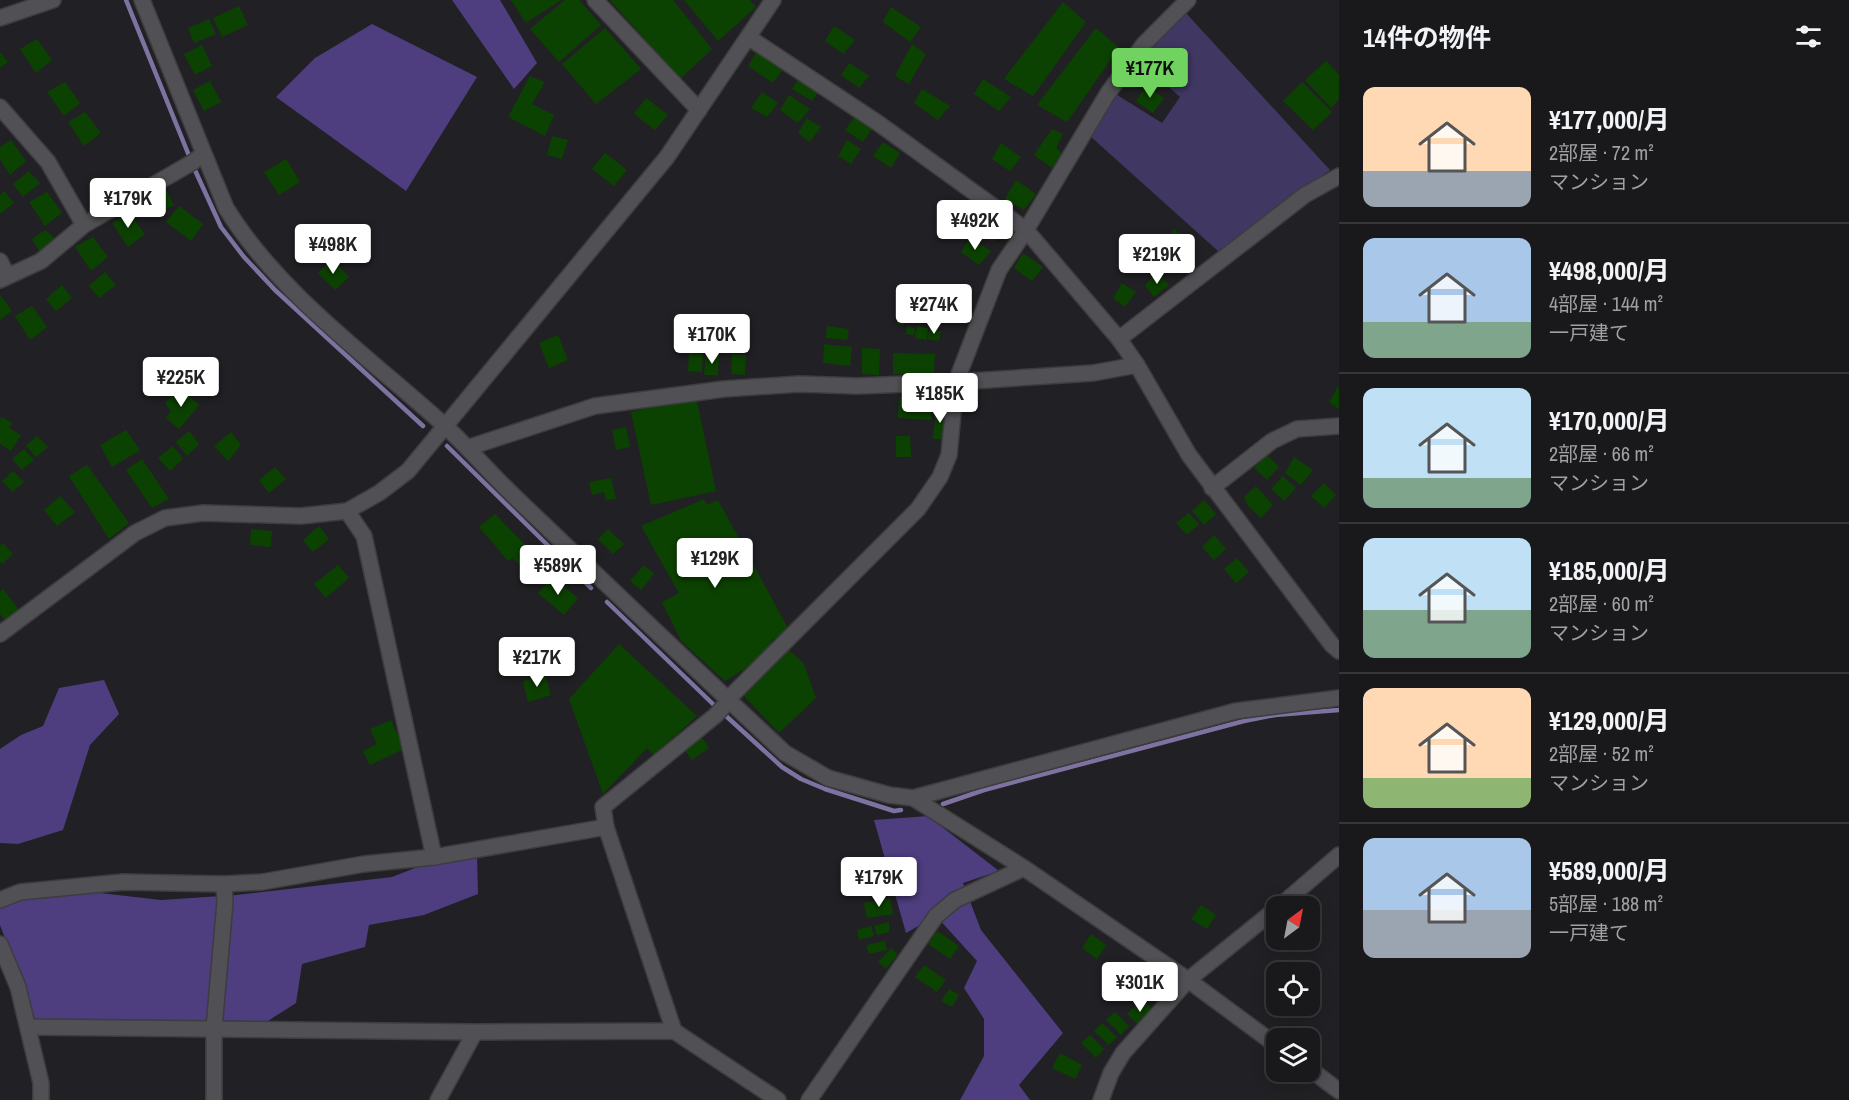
<!DOCTYPE html>
<html lang="ja">
<head>
<meta charset="utf-8">
<style>
	body { margin:0; font-family:"Archivo Narrow","Noto Sans JP",sans-serif; background:#262528; color:#f1f3f6; height:100vh; display:flex; flex-direction:column; font-size:22px; white-space:nowrap }
	* { box-sizing:border-box; margin:0 }
	p { font-size:20px; color:#9fa0a3 }
	.icon { flex:none; width:33px; height:33px; fill:none; stroke:currentColor; stroke-width:2; stroke-linecap:round; stroke-linejoin:round }
	.map { position:relative; flex:1; overflow:hidden }
	.sheet { display:flex; flex-direction:column; background:#19181b; width:510px }
	.sheet>* { flex:none }
	.needle { width:39px; rotate:32deg }
	.controls { position:absolute; left:1266px; top:896px; display:grid; gap:12px }
	.controls a { display:grid; place-items:center; width:54px; height:54px; border-radius:12px; background:#19181b; box-shadow:0 3px 15px #0003,0 0 0 2px #37373a; font-size:30px }
	.price { position:absolute; translate:-50% -51px; padding:0 14px; border-radius:6px; background:#fff; color:#222; font-size:20px; line-height:39px; filter:drop-shadow(0 2px 3px #0008) }
	.price::after { content:''; position:absolute; left:50%; top:36px; width:18px; height:14px; margin-left:-9px; background:inherit; clip-path:polygon(0 0,100% 0,50% 100%) }
	.price.on { background:#70d35f; color:#111 }
	ul { padding:0; list-style:none }
	li { display:flex; align-items:center; gap:18px; height:150px; padding:0 24px }
	li+li { border-top:2px solid #37373a }
	li span { display:grid; place-items:center; flex:none; width:168px; height:120px; border-radius:12px; color:#555 }
	li>.icon { margin-inline-start:auto }
	span .icon { width:72px; height:72px; fill:#fffc; stroke-width:1 }
	li b { font-size:26px }
	h2 { display:flex; justify-content:space-between; align-items:center; height:72px; padding:0 24px; font-size:26px }
	main { display:flex; flex:1; min-height:0 }
	.map>svg:first-child { display:block }
	.green { fill:#413763 }
	.forest { fill:#4e3d7f }
	.lines { fill:none; stroke-linecap:round; stroke-linejoin:round }
	.stream { stroke:#7e72a1; stroke-width:4.5 }
	.building { fill:#0c4201 }
	.street-casing { stroke:#3d3c3f; stroke-width:18 }
	.secondary-casing { stroke:#3d3c3f; stroke-width:18 }
	.street { stroke:#515054; stroke-width:15 }
	.secondary { stroke:#515054; stroke-width:15 }
</style>
</head>
<body>
<main>
<div class="map">
<svg width="1339" height="1100" viewBox="0 0 1339 1100">
	<rect width="100%" height="100%" fill="#212024"/>
	<!-- green -->
	<polygon class="green" points="1185,12 1330,170 1218,251 1090,136 1114,93 1162,123 1180,97 1139,61"/>
	<!-- forest -->
	<g class="forest">
		<polygon points="452,0 500,0 537,63 514,89"/>
		<polygon points="372,24 477,77 406,191 276,97 315,58"/>
		<polygon points="104,680 119,714 90,745 63,830 18,844 0,843 0,749 21,735 43,726 59,688"/>
		<polygon points="928,816 999,871 963,883 981,930 1063,1033 1019,1085 1030,1100 960,1100 984,1056 984,1019 964,988 977,961 936,916 906,933 874,820"/>
		<polygon points="451,854 477,856 478,894 424,915 369,925 365,947 302,964 296,1003 257,1028 38,1027 0,925 0,891 57,888 161,900 236,895 392,877"/>
	</g>
	<g class="lines">
		<!-- stream -->
		<g class="stream">
			<polyline points="126,0 194,168 221,227 244,257 275,290 423,426"/>
			<polyline points="447,446 591,588"/>
			<polyline points="607,602 714,705 782,767 801,779 825,789 894,811 901,810"/>
			<polyline points="943,804 984,790 1244,721 1275,715 1339,710"/>
		</g>
	</g>
	<!-- building -->
	<g class="building">
		<polygon points="511,0 561,0 526,23"/>
		<polygon points="565,0 579,0 601,25 559,62 530,29"/>
		<polygon points="610,0 673,0 712,49 680,79"/>
		<polygon points="684,0 750,0 756,7 718,41"/>
		<polygon points="1063,2 1086,22 1033,96 1004,79"/>
		<polygon points="239,6 248,25 222,37 213,18"/>
		<polygon points="891,7 921,27 910,42 883,22"/>
		<polygon points="209,19 216,34 194,43 188,28"/>
		<polygon points="834,26 855,40 843,54 825,41"/>
		<polygon points="605,28 641,69 596,104 562,64"/>
		<polygon points="1096,28 1119,48 1067,122 1037,105"/>
		<polygon points="37,39 52,60 36,73 20,49"/>
		<polygon points="912,44 926,54 909,84 895,76"/>
		<polygon points="202,45 212,66 195,75 184,54"/>
		<polygon points="757,51 784,68 773,83 748,66"/>
		<polygon points="0,52 8,62 0,68"/>
		<polygon points="1326,61 1339,75 1339,99 1331,108 1305,80"/>
		<polygon points="849,63 869,76 859,88 841,75"/>
		<polygon points="530,76 545,82 532,104 554,115 545,136 508,117"/>
		<polygon points="800,76 820,90 812,101 792,89"/>
		<polygon points="983,79 1011,97 999,111 974,94"/>
		<polygon points="210,81 221,102 204,111 193,90"/>
		<polygon points="65,82 80,103 64,116 47,92"/>
		<polygon points="1302,82 1332,112 1313,130 1283,101"/>
		<polygon points="1146,86 1164,98 1153,113 1136,101"/>
		<polygon points="922,89 950,106 938,120 914,103"/>
		<polygon points="762,92 778,103 767,117 751,108"/>
		<polygon points="789,95 810,109 798,123 780,110"/>
		<polygon points="646,98 668,115 655,130 634,114"/>
		<polygon points="85,112 101,133 84,146 68,122"/>
		<polygon points="855,116 873,127 863,142 845,130"/>
		<polygon points="807,118 821,127 810,142 798,133"/>
		<polygon points="1052,129 1063,134 1056,148 1063,154 1052,168 1034,155"/>
		<polygon points="552,136 568,140 562,159 547,155"/>
		<polygon points="11,140 26,161 10,175 0,160 0,147"/>
		<polygon points="847,140 861,149 851,164 838,156"/>
		<polygon points="883,142 900,153 891,168 873,156"/>
		<polygon points="1001,143 1021,157 1010,171 992,159"/>
		<polygon points="605,153 627,170 614,186 592,169"/>
		<polygon points="286,159 300,182 279,195 264,172"/>
		<polygon points="29,171 40,183 23,197 13,184"/>
		<polygon points="1016,180 1036,194 1024,210 1005,199"/>
		<polygon points="165,188 174,205 157,214 147,198"/>
		<polygon points="4,191 14,203 0,214 0,195"/>
		<polygon points="47,192 62,213 45,226 29,202"/>
		<polygon points="179,206 203,224 191,241 166,222"/>
		<polygon points="129,213 145,234 128,247 112,223"/>
		<polygon points="984,214 1004,228 993,242 975,229"/>
		<polygon points="1174,229 1195,244 1183,258 1163,245"/>
		<polygon points="45,230 58,241 41,254 32,239"/>
		<polygon points="93,237 108,257 91,271 75,247"/>
		<polygon points="970,237 991,251 979,265 961,252"/>
		<polygon points="1023,253 1043,267 1032,281 1014,268"/>
		<polygon points="332,259 349,277 335,290 318,273"/>
		<polygon points="105,272 116,285 99,298 89,286"/>
		<polygon points="1157,272 1169,285 1154,297 1145,285"/>
		<polygon points="1122,283 1136,292 1125,307 1113,298"/>
		<polygon points="62,285 72,298 56,311 46,299"/>
		<polygon points="0,295 12,311 0,320"/>
		<polygon points="32,306 47,327 30,340 15,316"/>
		<polygon points="897,316 905,317 904,325 897,324"/>
		<polygon points="827,326 849,329 847,340 826,338"/>
		<polygon points="907,326 915,328 914,335 906,334"/>
		<polygon points="917,326 928,328 927,340 915,338"/>
		<polygon points="929,329 941,331 939,341 928,339"/>
		<polygon points="558,335 568,360 549,368 539,343"/>
		<polygon points="824,344 852,347 850,366 823,363"/>
		<polygon points="862,348 880,349 879,375 862,374"/>
		<polygon points="689,353 703,354 702,372 688,371"/>
		<polygon points="893,353 935,354 934,375 893,374"/>
		<polygon points="706,354 719,355 718,375 704,375"/>
		<polygon points="732,354 746,355 745,375 731,374"/>
		<polygon points="1339,385 1339,409 1329,402"/>
		<polygon points="180,387 199,405 179,429 166,418 171,411 165,403"/>
		<polygon points="696,397 716,491 651,505 631,412"/>
		<polygon points="899,397 932,399 931,420 898,418"/>
		<polygon points="936,408 947,409 946,439 933,439"/>
		<polygon points="2,417 12,423 9,428 21,435 11,451 0,444 0,420"/>
		<polygon points="626,427 630,447 616,450 612,430"/>
		<polygon points="126,430 140,450 112,467 100,445"/>
		<polygon points="189,431 199,444 187,456 176,442"/>
		<polygon points="231,432 241,445 228,461 214,446"/>
		<polygon points="37,436 48,447 36,457 26,446"/>
		<polygon points="896,436 910,436 911,457 896,457"/>
		<polygon points="173,446 183,459 170,471 158,458"/>
		<polygon points="24,449 34,460 22,470 12,459"/>
		<polygon points="1267,455 1279,467 1267,480 1254,468"/>
		<polygon points="1294,457 1313,470 1301,485 1285,473"/>
		<polygon points="142,459 169,499 152,508 126,470"/>
		<polygon points="87,465 129,523 109,539 69,476"/>
		<polygon points="275,467 286,479 269,493 259,480"/>
		<polygon points="13,471 24,482 12,492 2,481"/>
		<polygon points="1283,476 1296,488 1284,501 1271,489"/>
		<polygon points="611,478 616,499 606,500 604,492 592,495 589,482"/>
		<polygon points="1324,483 1336,495 1324,508 1311,496"/>
		<polygon points="1256,486 1273,505 1261,518 1248,506 1244,497"/>
		<polygon points="60,496 75,512 57,526 44,510"/>
		<polygon points="704,499 707,505 718,500 789,630 771,641 772,645 749,666 725,681 681,641 662,602 679,593 641,526"/>
		<polygon points="1204,500 1216,514 1204,525 1192,511"/>
		<polygon points="1189,513 1199,524 1187,535 1176,523"/>
		<polygon points="495,514 538,558 526,570 512,558 508,561 479,527"/>
		<polygon points="319,526 329,539 313,552 303,540"/>
		<polygon points="251,529 272,531 271,547 250,545"/>
		<polygon points="608,529 624,544 613,554 598,539"/>
		<polygon points="1214,535 1226,549 1214,560 1202,547"/>
		<polygon points="3,543 13,554 2,564 0,562 0,546"/>
		<polygon points="1237,558 1249,572 1236,583 1224,569"/>
		<polygon points="338,565 349,578 326,598 314,584"/>
		<polygon points="644,565 654,574 641,590 630,581"/>
		<polygon points="552,577 578,598 564,615 538,593"/>
		<polygon points="3,589 19,610 5,620 0,614 0,591"/>
		<polygon points="619,644 697,716 654,755 647,748 603,794 569,699"/>
		<polygon points="787,648 804,664 816,698 779,733 743,695"/>
		<polygon points="545,675 551,695 528,702 523,681"/>
		<polygon points="391,720 404,749 370,765 363,751 377,744 370,729"/>
		<polygon points="701,736 709,748 692,760 684,749"/>
		<polygon points="890,898 893,914 867,918 864,903"/>
		<polygon points="1201,905 1216,915 1207,929 1191,919"/>
		<polygon points="889,922 889,932 877,935 874,926"/>
		<polygon points="871,926 874,936 859,940 857,930"/>
		<polygon points="937,931 959,946 950,959 928,944"/>
		<polygon points="1091,934 1106,945 1097,959 1082,948"/>
		<polygon points="885,941 887,950 869,954 866,945"/>
		<polygon points="891,948 898,954 886,969 878,962"/>
		<polygon points="924,965 946,980 937,992 915,977"/>
		<polygon points="1150,976 1166,986 1156,1000 1141,990"/>
		<polygon points="949,989 959,995 952,1007 941,1001"/>
		<polygon points="1141,1000 1153,1009 1140,1026 1127,1014"/>
		<polygon points="1115,1012 1129,1026 1121,1035 1106,1020"/>
		<polygon points="1102,1023 1117,1037 1109,1045 1094,1031"/>
		<polygon points="1090,1035 1104,1049 1096,1058 1081,1043"/>
		<polygon points="1060,1053 1082,1065 1075,1079 1052,1068"/>
	</g>
	<g class="lines">
		<defs>
			<g id="street">
				<polyline points="595,0 699,110"/>
				<polyline points="0,18 53,0"/>
				<polyline points="748,37 878,123 1026,230 1119,339 1137,365 1189,455 1332,645 1339,651"/>
				<polyline points="0,107 48,162 84,225"/>
				<polyline points="0,261 7,275"/>
				<polyline points="0,280 41,261 84,225 193,162 203,154"/>
				<polyline points="1119,339 1305,195 1339,176"/>
				<polyline points="467,448 595,406 724,389 799,384 858,386 956,382 1093,373 1137,365"/>
				<polyline points="1212,488 1272,441 1297,429 1339,426"/>
				<polyline points="347,511 364,536 434,857"/>
				<polyline points="913,798 1236,711 1339,698"/>
				<polyline points="0,900 20,892 123,882 224,884 262,882 364,864 434,857 606,827"/>
				<polyline points="1280,906 1339,855"/>
				<polyline points="28,1027 475,1032 674,1031 778,1100"/>
				<polyline points="674,1031 606,827 603,807 716,715 725,705 728,699 918,509 940,477 949,455 956,382 999,270 1026,230 1108,93 1144,44 1188,0"/>
				<polyline points="214,1100 214,1028 225,902 224,884"/>
				<polyline points="438,1100 475,1032"/>
				<polyline points="809,1100 936,916 955,900 1024,868"/>
				<polyline points="1101,1100 1111,1073 1123,1053 1188,980 1276,909"/>
			</g>
			<g id="secondary">
				<path d="M142,0L226,208C279,294 370,358 444,425C469,448 490,473 514,496C604,582 694,668 785,753L828,778L889,795L913,798L1024,868L1188,980L1276,1045"/>
				<polyline points="0,634 135,533 165,518 203,513 301,516 347,511 379,493 408,471 667,157 773,0"/>
				<polyline points="0,944 18,987 41,1083 41,1100"/>
				<polyline points="1310,1069 1339,1091"/>
			</g>
		</defs>
		<!-- street casing -->
		<use href="#street" class="street-casing"/>
		<!-- secondary casing -->
		<use href="#secondary" class="secondary-casing"/>
		<!-- street -->
		<use href="#street" class="street"/>
		<!-- secondary -->
		<use href="#secondary" class="secondary"/>
	</g>
</svg>
<div class="controls">
<a><svg class="needle" viewBox="-14 -14 28 28"><path d="M0-13l5 13h-10z" fill="#e53935"/><path d="M0 13l5-13h-10z" fill="#9fa0a3"/></svg></a>
<a><svg class="icon" aria-label="locate" viewBox="0 0 24 24"><circle cx="12" cy="12" r="6"/><path d="M12 2v4M12 18v4M2 12h4M18 12h4"/></svg></a>
<a><svg class="icon" aria-label="layers" viewBox="0 0 24 24"><path d="M12 4l9 5-9 5-9-5zM3 14l9 5 9-5"/></svg></a>
</div>
<b class="price on" style="left:1150px;top:99px">¥177K</b>
<b class="price" style="left:128px;top:229px">¥179K</b>
<b class="price" style="left:975px;top:251px">¥492K</b>
<b class="price" style="left:333px;top:275px">¥498K</b>
<b class="price" style="left:1157px;top:285px">¥219K</b>
<b class="price" style="left:934px;top:335px">¥274K</b>
<b class="price" style="left:712px;top:365px">¥170K</b>
<b class="price" style="left:181px;top:408px">¥225K</b>
<b class="price" style="left:940px;top:424px">¥185K</b>
<b class="price" style="left:715px;top:589px">¥129K</b>
<b class="price" style="left:558px;top:596px">¥589K</b>
<b class="price" style="left:537px;top:688px">¥217K</b>
<b class="price" style="left:879px;top:908px">¥179K</b>
<b class="price" style="left:1140px;top:1013px">¥301K</b>
</div>
<section class="sheet">
<h2>14件の物件<svg class="icon" aria-label="filters" viewBox="0 0 24 24"><path d="M4 7h16M4 17h16"/><circle cx="9" cy="7" r="2"/><circle cx="15" cy="17" r="2"/></svg></h2>
<ul>
<li><span style="background:linear-gradient(#ffd9b3 70%,#9aa5b1 0)"><svg class="icon" aria-label="home" viewBox="0 0 24 24"><path d="M3 11l9-7 9 7M6 9v11h12V9"/></svg></span><div><b>¥177,000/月</b><p>2部屋 · 72 m²</p><p>マンション</p></div></li>
<li><span style="background:linear-gradient(#a9c7e8 70%,#7fa58c 0)"><svg class="icon" aria-label="home" viewBox="0 0 24 24"><path d="M3 11l9-7 9 7M6 9v11h12V9"/></svg></span><div><b>¥498,000/月</b><p>4部屋 · 144 m²</p><p>一戸建て</p></div></li>
<li><span style="background:linear-gradient(#bfe0f5 75%,#7fa58c 0)"><svg class="icon" aria-label="home" viewBox="0 0 24 24"><path d="M3 11l9-7 9 7M6 9v11h12V9"/></svg></span><div><b>¥170,000/月</b><p>2部屋 · 66 m²</p><p>マンション</p></div></li>
<li><span style="background:linear-gradient(#bfe0f5 60%,#7fa58c 0)"><svg class="icon" aria-label="home" viewBox="0 0 24 24"><path d="M3 11l9-7 9 7M6 9v11h12V9"/></svg></span><div><b>¥185,000/月</b><p>2部屋 · 60 m²</p><p>マンション</p></div></li>
<li><span style="background:linear-gradient(#ffd9b3 75%,#8fb573 0)"><svg class="icon" aria-label="home" viewBox="0 0 24 24"><path d="M3 11l9-7 9 7M6 9v11h12V9"/></svg></span><div><b>¥129,000/月</b><p>2部屋 · 52 m²</p><p>マンション</p></div></li>
<li><span style="background:linear-gradient(#a9c7e8 60%,#9aa5b1 0)"><svg class="icon" aria-label="home" viewBox="0 0 24 24"><path d="M3 11l9-7 9 7M6 9v11h12V9"/></svg></span><div><b>¥589,000/月</b><p>5部屋 · 188 m²</p><p>一戸建て</p></div></li>
</ul>
</section>
</main>
</body>
</html>
